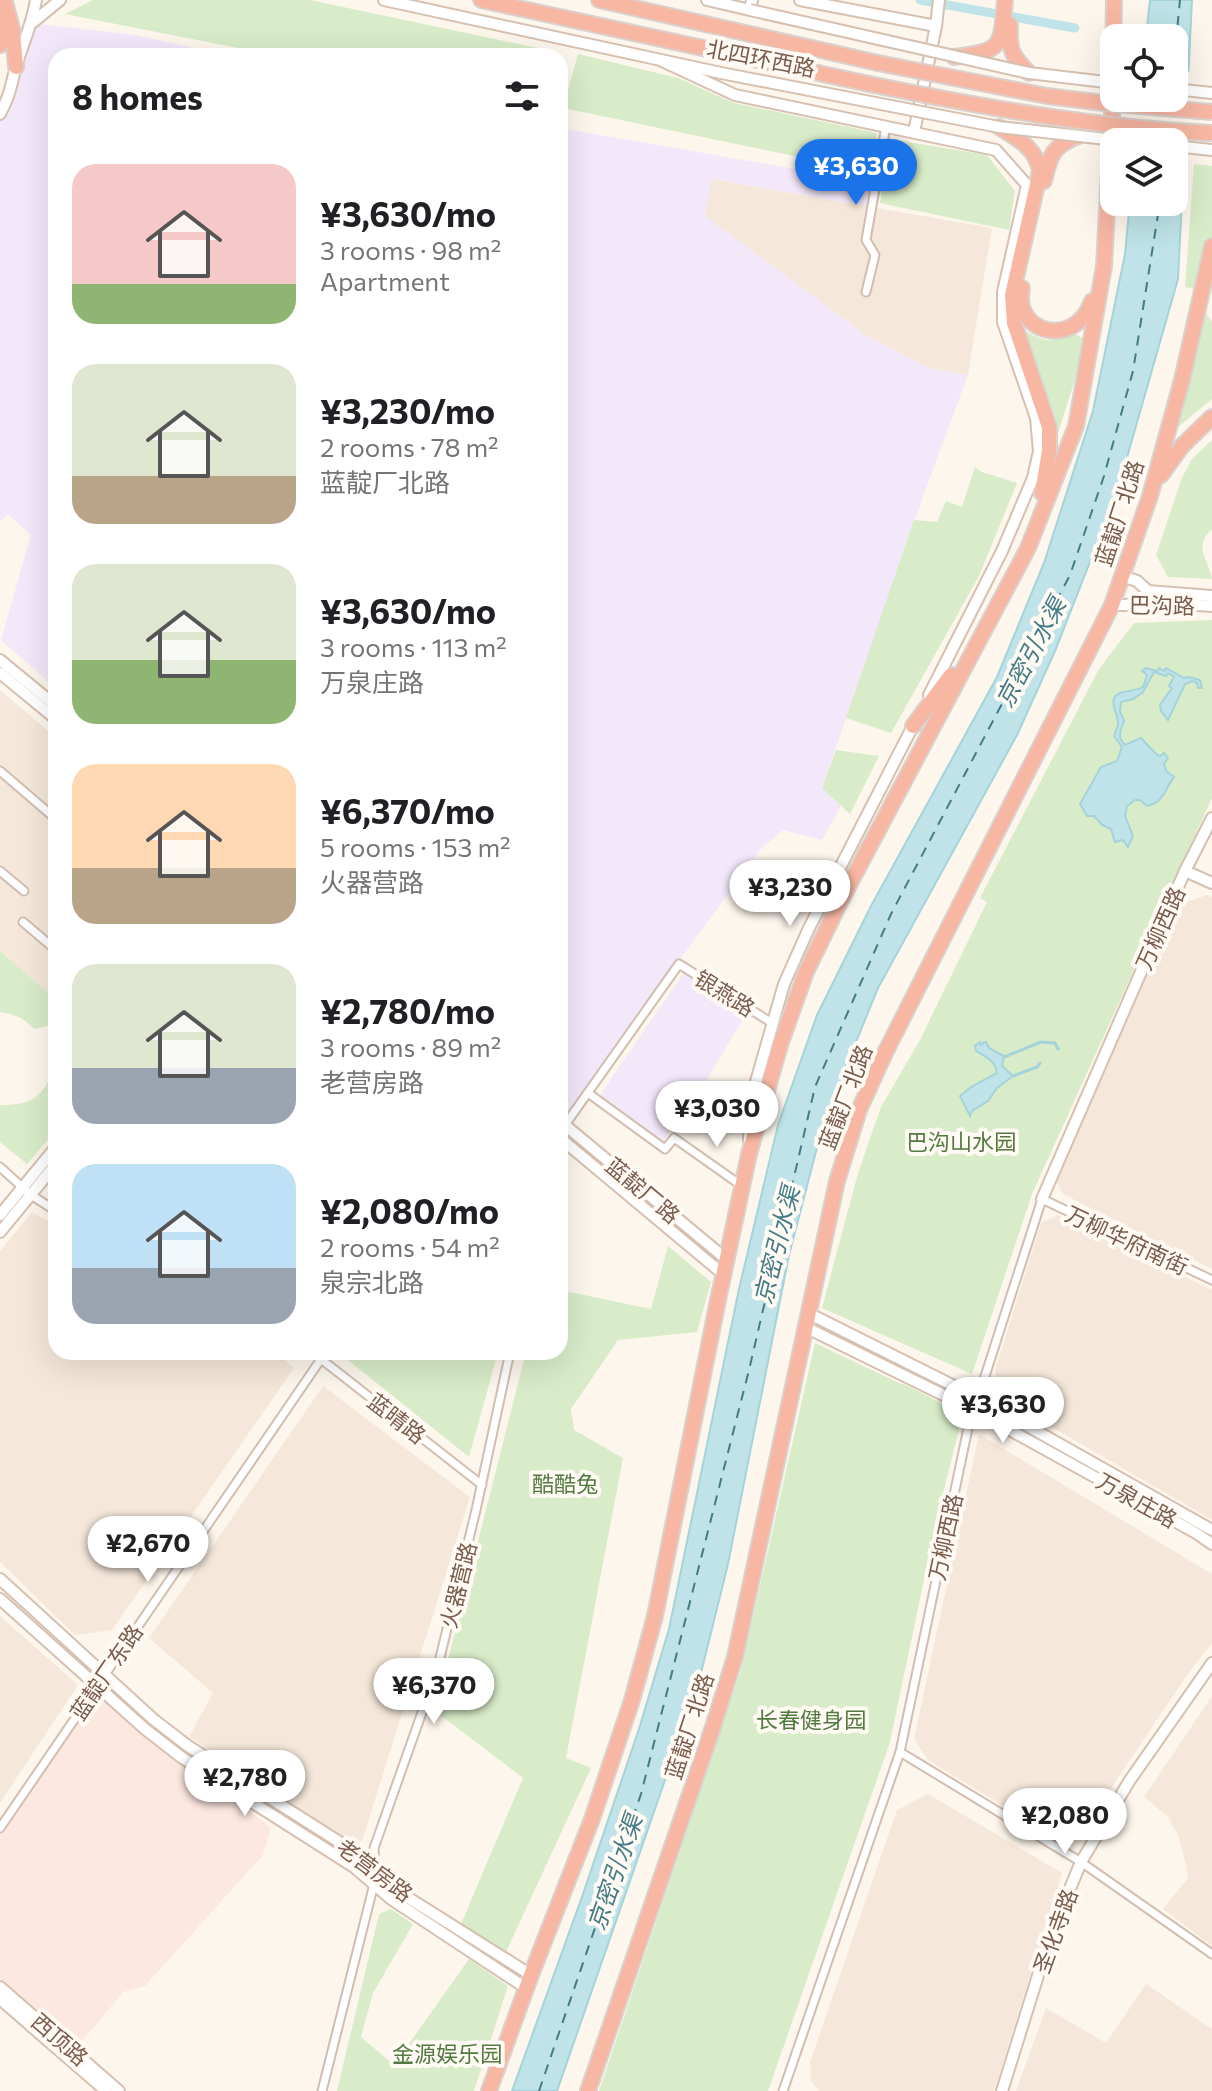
<!DOCTYPE html>
<html lang="en">
<head>
<meta charset="utf-8">
<style>
	body { margin:0; font-family:Commissioner,"Noto Sans SC",sans-serif; background:#f2f2f2; color:#202124; height:100vh; display:flex; flex-direction:column; font-size:30px; white-space:nowrap }
	* { box-sizing:border-box; margin:0 }
	p { font-size:26px; color:#757577 }
	.icon { flex:none; width:44px; height:44px; fill:none; stroke:currentColor; stroke-width:2; stroke-linecap:round; stroke-linejoin:round }
	.map { position:relative; flex:1; overflow:hidden }
	.details { position:absolute; left:48px; top:48px; width:520px; height:1312px; display:flex; flex-direction:column; background:#fff; border-radius:24px; box-shadow:0 8px 32px #0002 }
	.details>* { flex:none }
	.tools { position:absolute; left:1100px; top:24px; display:grid; gap:16px }
	.tools a { display:grid; place-items:center; width:88px; height:88px; border-radius:16px; background:#fff; box-shadow:0 8px 32px #0002; font-size:40px }
	.price { position:absolute; translate:-50% -68px; padding:0 18px; border-radius:28px; background:#fff; color:#222; font-size:26px; line-height:52px; filter:drop-shadow(0 2px 4px #0008) }
	.price::after { content:''; position:absolute; left:50%; top:48px; width:24px; height:18px; margin-left:-12px; background:inherit; clip-path:polygon(0 0,100% 0,50% 100%) }
	.price.active { background:#1a73e8; color:#fff }
	ul { padding:0; list-style:none }
	li { display:flex; align-items:center; gap:24px; height:200px; padding:0 24px }
	li span { display:grid; place-items:center; flex:none; width:224px; height:160px; border-radius:24px; color:#555 }
	li>.icon { margin-inline-start:auto }
	span .icon { width:96px; height:96px; fill:#fffc; stroke-width:1 }
	li b { font-size:34px }
	h2 { display:flex; justify-content:space-between; align-items:center; height:96px; padding:0 24px; font-size:34px }
	.map>svg:first-child { display:block }
	.residential { fill:#f5e8da }
	.commercial { fill:#fde8e0 }
	.education { fill:#f3e8fa }
	.green { fill:#d8ecc9 }
	.water { fill:#bfe3e8; stroke:#a5d3da; stroke-width:2 }
	.pier { fill:#fdf6ec }
	.lines { fill:none; stroke-linecap:round; stroke-linejoin:round }
	.stream { stroke:#a5d3da; stroke-width:3 }
	.canal { stroke:#bfe3e8; stroke-width:9 }
	.ferry { stroke:#437c86; stroke-width:2; stroke-dasharray:10 8; stroke-linecap:butt }
	.street-casing { stroke:#d1beb0; stroke-width:11 }
	.secondary-casing { stroke:#d6c0b0; stroke-width:14 }
	.highway-casing { stroke:#dad1cd; stroke-width:18 }
	.street { stroke:#fff; stroke-width:7 }
	.secondary { stroke:#fff; stroke-width:10 }
	.highway { stroke:#f7b7a3; stroke-width:14 }
	.secondary-bridge-casing { stroke:#d6c0b0; stroke-width:14; stroke-linecap:butt }
	.highway-bridge-casing { stroke:#dad1cd; stroke-width:18; stroke-linecap:butt }
	.secondary-bridge { stroke:#fff; stroke-width:10 }
	.highway-bridge { stroke:#f7b7a3; stroke-width:14 }
	.labels { text-anchor:middle; dominant-baseline:central; stroke-width:8; stroke-linejoin:round; paint-order:stroke }
	.street-label { font-size:22px; fill:#7a5c4d; stroke:#fffaf3 }
	.park-label { font-size:22px; fill:#537a41; stroke:#fffaf3 }
	.water-label { font-size:24px; font-style:italic; fill:#437c86; stroke:#fffaf3 }
</style>
</head>
<body>
<div class="map">
<svg width="1212" height="2091" viewBox="0 0 1212 2091">
	<rect width="100%" height="100%" fill="#fdf6ec"/>
	<!-- residential -->
	<g class="residential">
		<polygon points="711,179 992,228 968,375 929,368 867,336 705,217"/>
		<polygon points="0,690 56,738 56,1000 0,951"/>
		<polygon points="1207,895 1212,897 1212,1269 1063,1194 1055,1179 1177,905"/>
		<polygon points="32,1212 56,1225 56,1352 276,1352 294,1368 112,1630 75,1635 0,1562 0,1251"/>
		<polygon points="1058,1215 1212,1290 1212,1520 1000,1397 995,1385 996,1367 1041,1223"/>
		<polygon points="323,1386 470,1497 362,1841 346,1840 189,1737 213,1693 149,1638"/>
		<polygon points="979,1434 1212,1574 1212,1643 1187,1675 1112,1787 1068,1845 928,1760 914,1739"/>
		<polygon points="0,1616 78,1685 0,1803"/>
		<polygon points="1212,1696 1212,1946 1163,1909 1188,1878 1185,1861 1179,1837 1168,1817 1144,1797"/>
		<polygon points="928,1794 1062,1873 994,2091 819,2091 811,2081 810,2062 897,1810"/>
		<polygon points="1146,1984 1212,2029 1212,2091 1016,2091 1046,2008 1106,2043"/>
	</g>
	<!-- commercial -->
	<polygon class="commercial" points="97,1686 181,1757 271,1828 263,1855 145,1986 123,1992 74,2051 0,1987 0,1828"/>
	<!-- education -->
	<g class="education">
		<polygon points="32,23 135,35 231,56 56,56 56,688 1,640 31,535 8,514 0,522 0,114"/>
		<polygon points="560,128 871,182 867,206 712,179 705,216 867,336 929,368 968,375 913,524 822,788 841,806 822,840 783,830 760,850 566,1116 560,1111"/>
		<polygon points="685,971 746,1014 696,1098 663,1141 600,1095"/>
	</g>
	<!-- green -->
	<g class="green">
		<polygon points="93,0 310,0 552,51 551,56 279,56 65,14"/>
		<polygon points="578,54 678,78 734,103 877,133 871,172 563,108"/>
		<polygon points="890,139 987,155 1015,191 1009,230 880,203"/>
		<polygon points="1194,164 1212,166 1212,292 1185,287"/>
		<polygon points="1203,309 1212,322 1212,399 1177,428"/>
		<path d="M1023,330C1045,342 1051,344 1073,332L1087,342L1058,433L1055,415Z"/>
		<path d="M1212,440V529C1192,548 1209,559 1212,579L1168,577L1156,555L1181,480L1192,459Z"/>
		<polygon points="975,467 982,472 1017,483 979,576 891,733 846,718 914,520 937,522 946,501 962,507"/>
		<polygon points="1212,620 1212,798 1032,1194 972,1374 822,1308 858,1173 881,1107 920,1040 987,902 980,898 1099,669 1134,623"/>
		<polygon points="836,750 879,756 850,814 822,788"/>
		<path d="M0,951L56,1000V1035L52,1025L34,1029C24,1018 15,1014 0,1012Z"/>
		<path d="M56,1066V1130L27,1164L0,1142V1105C34,1105 42,1097 56,1066Z"/>
		<polygon points="668,1246 711,1282 697,1332 618,1340 571,1409 574,1430 623,1458 566,1758 591,1768 505,1954 461,1924 523,1778 435,1711 526,1352 560,1352 560,1290 651,1309"/>
		<polygon points="815,1343 901,1384 904,1384 963,1414 938,1513 890,1742 768,2091 599,2091 741,1670"/>
		<polygon points="338,1352 498,1352 469,1457"/>
		<polygon points="391,1909 413,1924 373,1993 361,2037 394,2065 469,1959 508,1986 474,2091 337,2091 379,1914"/>
	</g>
	<!-- water -->
	<g class="water">
		<polygon points="1150,0 1192,0 1178,279 1120,482 1106,521 1055,651 1017,735 878,988 840,1081 819,1140 789,1255 728,1564 698,1685 557,2091 512,2091 583,1894 639,1729 669,1629 739,1289 778,1125 817,1015 871,906 997,677 1044,563 1093,411 1125,254 1130,202 1174,202 1174,38 1146,38"/>
		<path d="M1146,668L1157,671L1159,668L1164,671L1166,668L1184,678L1189,677L1200,680L1202,688H1198L1197,683L1193,681L1185,684L1168,720L1161,711L1160,705L1172,688L1169,686L1174,677L1168,673L1166,676L1154,672L1143,692L1133,699L1121,702L1120,711L1124,721C1120,732 1117,736 1125,745L1141,738L1157,755L1160,756L1164,753L1168,758L1164,764L1166,771L1174,777C1165,788 1164,803 1147,806L1140,800H1135L1127,806L1125,816L1133,836L1128,847L1123,840L1115,842L1111,829L1102,825L1094,816H1087L1080,804L1101,767L1117,761L1122,747L1114,736C1115,732 1118,728 1118,724C1119,714 1107,701 1118,694C1124,690 1134,692 1143,687L1147,675L1142,671Z"/>
		<path d="M980,1042L981,1045L984,1042H986L989,1048L1004,1056L1002,1066L1013,1076L997,1088L988,1101L972,1111L970,1116L960,1096L971,1087L997,1073C995,1060 986,1057 976,1051L975,1046Z"/>
	</g>
	<!-- pier -->
	<polygon class="pier" points="1174,71 1191,72 1187,154 1174,153 1174,142 1132,142 1136,98 1174,98"/>
	<g class="lines">
		<!-- stream -->
		<g class="stream">
			<polyline points="1004,1057 1041,1042 1055,1043 1058,1049"/>
			<polyline points="1013,1076 1037,1067 1040,1063"/>
		</g>
		<!-- canal -->
		<polyline class="canal" points="920,0 1075,28"/>
		<!-- ferry -->
		<g class="ferry">
			<polyline points="1174,62 1180,0"/>
			<polyline points="539,2091 641,1794 749,1370 815,1087 891,914 1070,575 1104,476 1133,371 1160,202"/>
		</g>
		<defs>
			<g id="street">
				<polyline points="866,292 875,255 866,240 886,126"/>
				<polyline points="0,771 56,819"/>
				<polyline points="0,871 24,891"/>
				<polyline points="23,922 56,950"/>
				<polyline points="588,1093 665,1149 674,1138 742,1186"/>
				<polyline points="560,1132 679,964 772,1023"/>
				<polyline points="0,1167 31,1195 56,1211"/>
				<polyline points="312,1352 482,1485"/>
				<polyline points="900,1752 1081,1862 1212,1954"/>
				<polyline points="0,1828 321,1359"/>
				<polyline points="375,1871 374,1848 437,1670 476,1510 510,1352"/>
				<polyline points="322,2091 374,1884"/>
				<polyline points="783,2091 900,1752 972,1409 978,1398 1042,1199 1212,1280"/>
			</g>
			<g id="secondary">
				<polyline points="384,0 721,73"/>
				<polyline points="707,0 750,10 752,0"/>
				<polyline points="800,0 936,26"/>
				<polyline points="32,23 60,0"/>
				<polyline points="662,61 735,95 996,150 1027,185 1003,292 1003,322 1036,418 1039,451 1033,478 1002,551 929,695"/>
				<polyline points="1174,89 1212,93"/>
				<path d="M0,114C10,95 11,86 16,66C23,43 32,25 36,0"/>
				<polyline points="914,132 936,26 939,0"/>
				<polyline points="1174,146 1212,150"/>
				<polyline points="1122,576 1137,581 1148,591 1212,596"/>
				<polyline points="1112,605 1126,605 1144,601 1212,606"/>
				<polyline points="0,660 56,706"/>
				<polyline points="0,673 56,719"/>
				<polyline points="1185,871 1212,883"/>
				<polyline points="560,1121 726,1259"/>
				<polyline points="560,1138 723,1274"/>
				<polyline points="749,1140 749,1106 784,984 809,928 916,720"/>
				<polyline points="1042,1199 1185,871 1212,818"/>
				<polyline points="0,1215 56,1147"/>
				<polyline points="0,1232 56,1164"/>
				<polyline points="808,1313 978,1398 1212,1530"/>
				<polyline points="805,1327 972,1409 1196,1533 1212,1544"/>
				<polyline points="0,1579 153,1719 188,1746 355,1852 388,1885 531,1975"/>
				<polyline points="0,1599 145,1729 181,1757 354,1867 391,1899 526,1988"/>
				<polyline points="0,1987 119,2091"/>
				<polyline points="0,1999 106,2091"/>
				<polyline points="1002,2091 1050,1937 1081,1862 1130,1780 1212,1663"/>
			</g>
			<g id="highway">
				<polyline points="481,0 869,84"/>
				<polyline points="599,0 878,63"/>
				<polyline points="5,2 13,32 16,67"/>
				<path d="M1010,25C1009,50 1011,55 1029,73"/>
				<polyline points="0,45 4,14"/>
				<path d="M954,57C1003,51 1001,47 1005,0"/>
				<path d="M999,127C1018,139 1036,148 1040,171L1012,295L1014,323L1049,427V451L1042,493"/>
				<path d="M1044,181C1050,156 1052,146 1078,136"/>
				<path d="M1022,288C1012,333 1075,350 1092,301"/>
				<polyline points="1161,475 1182,446 1212,417"/>
				<polyline points="913,726 951,675"/>
				<polyline points="489,2091 531,1975 592,1819 632,1700 655,1616 718,1300 749,1154 780,1045 806,972 840,902 1028,548 1076,426 1104,266 1112,116 1114,0"/>
				<polyline points="588,2091 712,1730 735,1657 837,1181 859,1110 886,1051 1112,605 1150,496 1182,380 1212,246"/>
			</g>
		</defs>
		<!-- street casing -->
		<use href="#street" class="street-casing"/>
		<!-- secondary casing -->
		<use href="#secondary" class="secondary-casing"/>
		<!-- highway casing -->
		<use href="#highway" class="highway-casing"/>
		<!-- street -->
		<use href="#street" class="street"/>
		<!-- secondary -->
		<use href="#secondary" class="secondary"/>
		<!-- highway -->
		<use href="#highway" class="highway"/>
		<defs>
			<g id="secondary-bridge">
				<polyline points="750,10 1029,73 1114,83"/>
				<polyline points="721,73 999,127 1133,142"/>
			</g>
			<g id="highway-bridge">
				<polyline points="878,63 1047,96 1104,103 1212,112"/>
				<path d="M869,84C982,107 1097,128 1212,133"/>
			</g>
		</defs>
		<!-- secondary-bridge casing -->
		<use href="#secondary-bridge" class="secondary-bridge-casing"/>
		<!-- highway-bridge casing -->
		<use href="#highway-bridge" class="highway-bridge-casing"/>
		<!-- secondary-bridge -->
		<use href="#secondary-bridge" class="secondary-bridge"/>
		<!-- highway-bridge -->
		<use href="#highway-bridge" class="highway-bridge"/>
	</g>
	<g class="labels">
		<!-- street labels -->
		<g class="street-label">
			<text transform="translate(761 58) rotate(11)">北四环西路</text>
			<text transform="translate(1119 513) rotate(-72)">蓝靛厂北路</text>
			<text transform="translate(1162 605) rotate(1)">巴沟路</text>
			<text transform="translate(1160 928) rotate(-66)">万柳西路</text>
			<text transform="translate(725 993) rotate(32)">银燕路</text>
			<text transform="translate(845 1097) rotate(-69)">蓝靛厂北路</text>
			<text transform="translate(643 1190) rotate(40)">蓝靛厂路</text>
			<text transform="translate(1127 1240) rotate(25)">万柳华府南街</text>
			<text transform="translate(397 1418) rotate(38)">蓝晴路</text>
			<text transform="translate(1137 1500) rotate(29)">万泉庄路</text>
			<text transform="translate(945 1537) rotate(-78)">万柳西路</text>
			<text transform="translate(458 1585) rotate(-76)">火器营路</text>
			<text transform="translate(106 1672) rotate(-56)">蓝靛厂东路</text>
			<text transform="translate(689 1726) rotate(-72)">蓝靛厂北路</text>
			<text transform="translate(375 1870) rotate(37)">老营房路</text>
			<text transform="translate(1055 1931) rotate(-70)">圣化寺路</text>
			<text transform="translate(60 2039) rotate(41)">西顶路</text>
		</g>
		<!-- park labels -->
		<g class="park-label">
			<text x="961" y="1141">巴沟山水园</text>
			<text x="565" y="1483">酷酷兔</text>
			<text x="811" y="1719">长春健身园</text>
			<text x="447" y="2053">金源娱乐园</text>
		</g>
		<!-- water labels -->
		<g class="water-label">
			<text transform="translate(1030 652) rotate(-62)">京密引水渠</text>
			<text transform="translate(776 1245) rotate(-76)">京密引水渠</text>
			<text transform="translate(614 1872) rotate(-71)">京密引水渠</text>
		</g>
	</g>
</svg>
<div class="tools">
<a><svg class="icon" aria-label="locate" viewBox="0 0 24 24"><circle cx="12" cy="12" r="6"/><path d="M12 2v4M12 18v4M2 12h4M18 12h4"/></svg></a>
<a><svg class="icon" aria-label="layers" viewBox="0 0 24 24"><path d="M12 4l9 5-9 5-9-5zM3 14l9 5 9-5"/></svg></a>
</div>
<b class="price active" style="left:856px;top:207px">¥3,630</b>
<b class="price" style="left:790px;top:928px">¥3,230</b>
<b class="price" style="left:717px;top:1149px">¥3,030</b>
<b class="price" style="left:1003px;top:1445px">¥3,630</b>
<b class="price" style="left:148px;top:1584px">¥2,670</b>
<b class="price" style="left:434px;top:1726px">¥6,370</b>
<b class="price" style="left:245px;top:1818px">¥2,780</b>
<b class="price" style="left:1065px;top:1856px">¥2,080</b>
<section class="details">
<h2>8 homes<svg class="icon" aria-label="filters" viewBox="0 0 24 24"><path d="M4 7h16M4 17h16"/><circle cx="9" cy="7" r="2"/><circle cx="15" cy="17" r="2"/></svg></h2>
<ul>
<li><span style="background:linear-gradient(#f6c9c9 75%,#8fb573 0)"><svg class="icon" aria-label="home" viewBox="0 0 24 24"><path d="M3 11l9-7 9 7M6 9v11h12V9"/></svg></span><div><b>¥3,630/mo</b><p>3 rooms · 98 m²</p><p>Apartment</p></div></li>
<li><span style="background:linear-gradient(#dfe7d0 70%,#b9a48a 0)"><svg class="icon" aria-label="home" viewBox="0 0 24 24"><path d="M3 11l9-7 9 7M6 9v11h12V9"/></svg></span><div><b>¥3,230/mo</b><p>2 rooms · 78 m²</p><p>蓝靛厂北路</p></div></li>
<li><span style="background:linear-gradient(#dfe7d0 60%,#8fb573 0)"><svg class="icon" aria-label="home" viewBox="0 0 24 24"><path d="M3 11l9-7 9 7M6 9v11h12V9"/></svg></span><div><b>¥3,630/mo</b><p>3 rooms · 113 m²</p><p>万泉庄路</p></div></li>
<li><span style="background:linear-gradient(#ffd9b3 65%,#b9a48a 0)"><svg class="icon" aria-label="home" viewBox="0 0 24 24"><path d="M3 11l9-7 9 7M6 9v11h12V9"/></svg></span><div><b>¥6,370/mo</b><p>5 rooms · 153 m²</p><p>火器营路</p></div></li>
<li><span style="background:linear-gradient(#dfe7d0 65%,#9aa5b1 0)"><svg class="icon" aria-label="home" viewBox="0 0 24 24"><path d="M3 11l9-7 9 7M6 9v11h12V9"/></svg></span><div><b>¥2,780/mo</b><p>3 rooms · 89 m²</p><p>老营房路</p></div></li>
<li><span style="background:linear-gradient(#bfe0f5 65%,#9aa5b1 0)"><svg class="icon" aria-label="home" viewBox="0 0 24 24"><path d="M3 11l9-7 9 7M6 9v11h12V9"/></svg></span><div><b>¥2,080/mo</b><p>2 rooms · 54 m²</p><p>泉宗北路</p></div></li>
</ul>
</section>
</div>
</body>
</html>
